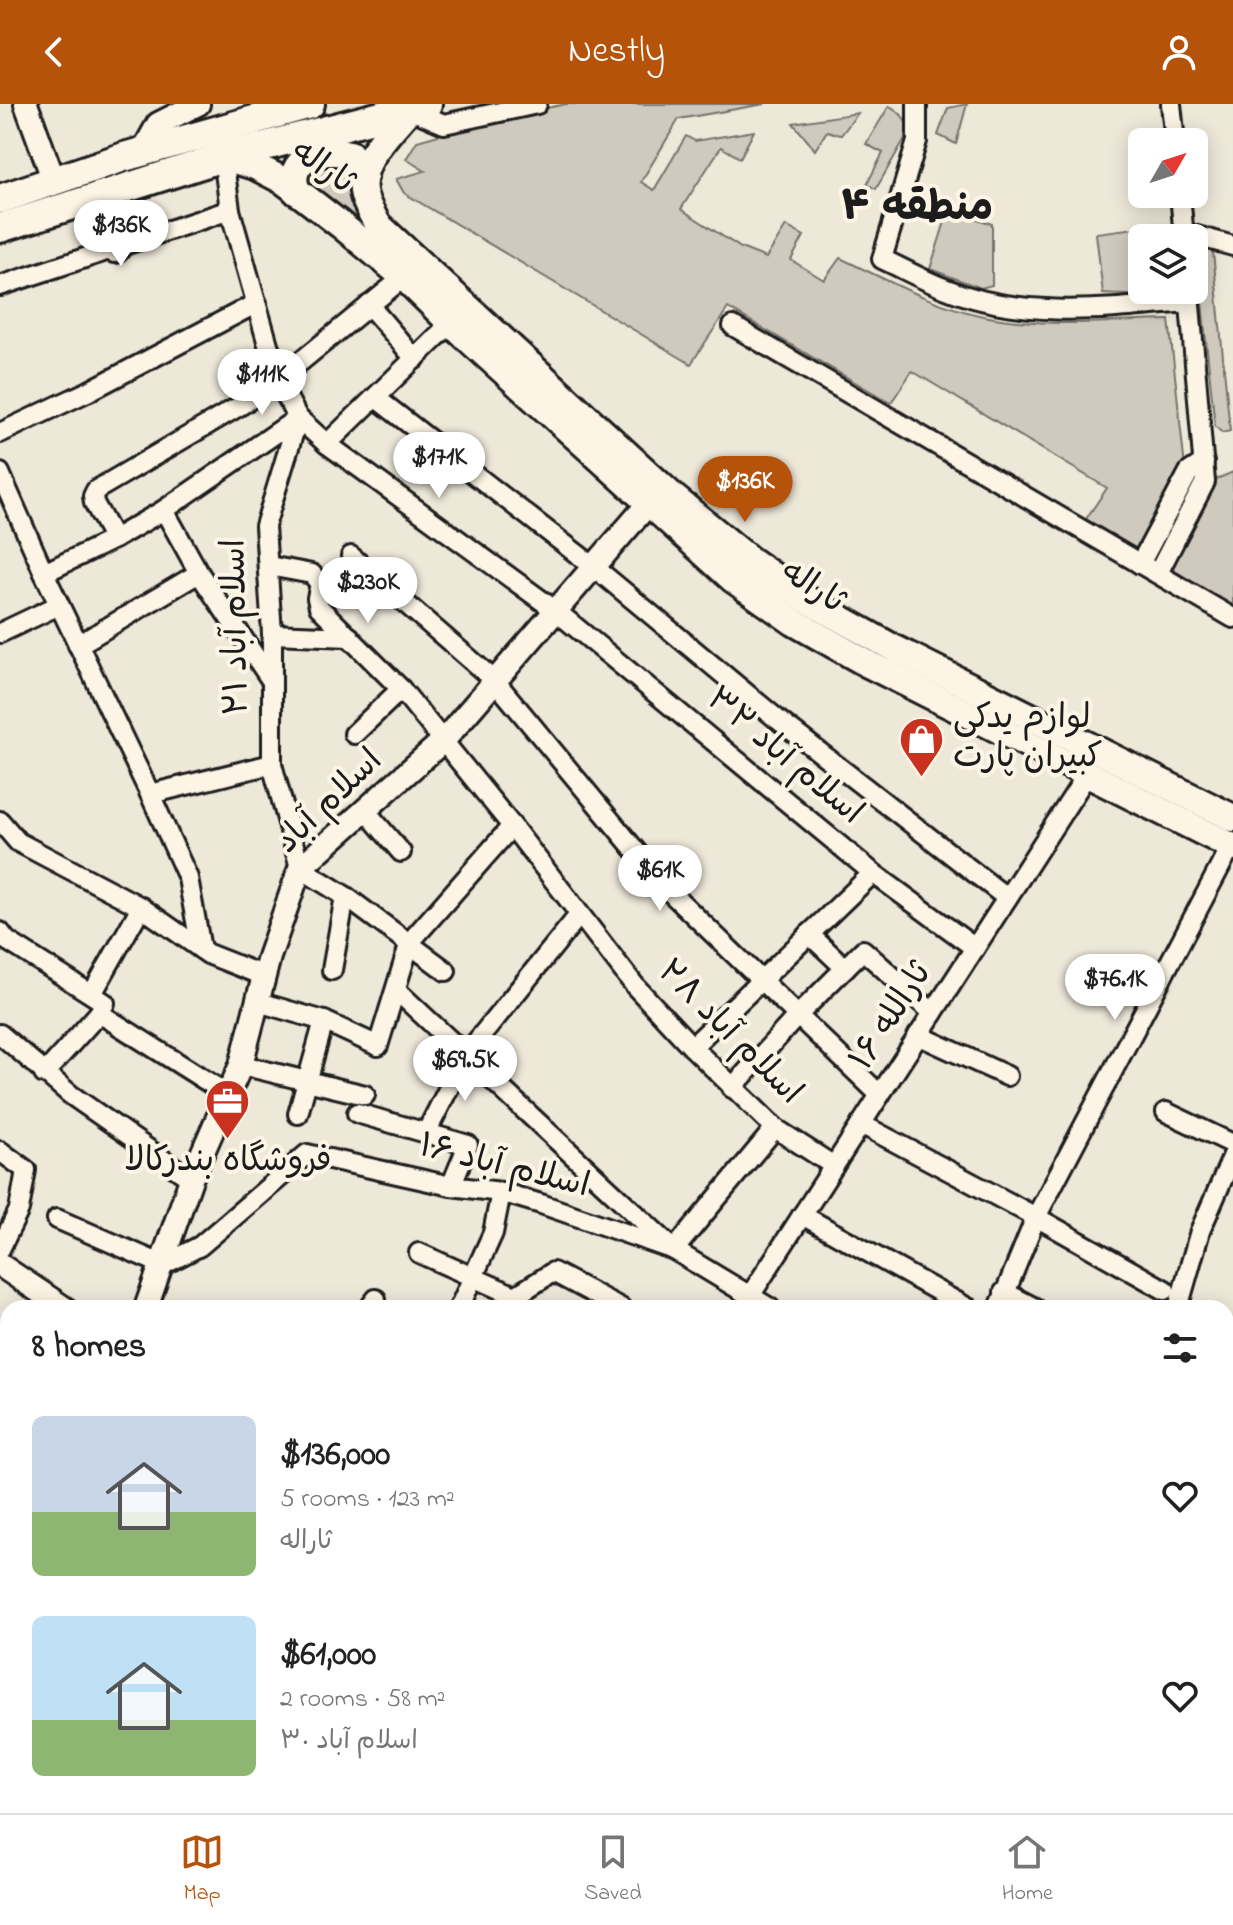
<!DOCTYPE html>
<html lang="en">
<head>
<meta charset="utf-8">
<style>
	body { margin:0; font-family:"Indie Flower","Playpen Sans Arabic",sans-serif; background:#f2f2f2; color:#222; height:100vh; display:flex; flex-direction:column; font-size:30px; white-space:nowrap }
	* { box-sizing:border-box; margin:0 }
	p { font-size:26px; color:#767676 }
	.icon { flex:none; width:44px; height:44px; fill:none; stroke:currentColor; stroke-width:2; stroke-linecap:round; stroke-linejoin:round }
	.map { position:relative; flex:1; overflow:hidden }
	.details { position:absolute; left:0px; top:1196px; width:1234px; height:514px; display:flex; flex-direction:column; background:#fff; border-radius:24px 24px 0 0; box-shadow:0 4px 20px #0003 }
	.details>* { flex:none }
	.needle { width:52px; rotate:51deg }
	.controls { position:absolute; left:1128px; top:24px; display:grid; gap:16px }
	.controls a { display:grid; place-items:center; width:80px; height:80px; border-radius:12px; background:#fff; box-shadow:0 4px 20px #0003; font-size:40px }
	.price { position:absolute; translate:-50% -68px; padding:0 18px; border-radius:28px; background:#fff; color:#222; font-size:26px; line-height:52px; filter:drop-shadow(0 2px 4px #0008) }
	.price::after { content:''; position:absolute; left:50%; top:48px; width:24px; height:18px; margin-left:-12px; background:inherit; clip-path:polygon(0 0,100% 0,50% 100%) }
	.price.current { background:#b45309; color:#fff }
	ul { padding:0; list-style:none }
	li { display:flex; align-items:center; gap:24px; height:200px; padding:0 32px }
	li span { display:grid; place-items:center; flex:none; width:224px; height:160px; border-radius:12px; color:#555 }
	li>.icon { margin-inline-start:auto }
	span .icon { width:96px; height:96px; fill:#fffc; stroke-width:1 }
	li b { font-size:34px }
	h2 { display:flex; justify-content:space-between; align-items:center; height:96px; padding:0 32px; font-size:34px }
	header { display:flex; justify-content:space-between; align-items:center; height:104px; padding:0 32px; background:#b45309; color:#fff; font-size:36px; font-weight:600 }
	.tabs { display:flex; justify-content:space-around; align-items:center; height:112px; border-top:2px solid #e0e0e0; background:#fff; font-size:22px; color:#767676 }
	.tabs a { display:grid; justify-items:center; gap:4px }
	.tabs .current { color:#b45309 }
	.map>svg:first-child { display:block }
	.green { fill:#cfcabd; stroke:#76736c; stroke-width:2 }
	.water { fill:#a7a299; stroke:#6f6c67; stroke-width:2 }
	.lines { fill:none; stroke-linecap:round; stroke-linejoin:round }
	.minor-casing { stroke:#1c1c1c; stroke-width:24 }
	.tertiary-casing { stroke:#1c1c1c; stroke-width:28 }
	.secondary-casing { stroke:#1c1c1c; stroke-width:32 }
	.primary-casing { stroke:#1c1c1c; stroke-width:34 }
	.minor { stroke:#fcf5e5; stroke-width:18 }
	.tertiary { stroke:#fcf5e5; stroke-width:22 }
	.secondary { stroke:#fcf5e5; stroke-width:26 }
	.primary { stroke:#fcf5e5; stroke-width:28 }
	.labels { text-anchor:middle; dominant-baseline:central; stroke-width:8; stroke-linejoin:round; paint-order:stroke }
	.street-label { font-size:34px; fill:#1c1c1c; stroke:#fcf5e5 }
	.poi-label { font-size:34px; fill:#1c1c1c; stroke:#fcf5e5; text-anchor:start }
	.district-label { font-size:42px; font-weight:bold; fill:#1c1c1c; stroke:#fcf5e5 }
</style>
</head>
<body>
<header><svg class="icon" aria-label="back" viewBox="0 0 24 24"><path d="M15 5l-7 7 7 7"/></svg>Nestly<svg class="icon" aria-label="person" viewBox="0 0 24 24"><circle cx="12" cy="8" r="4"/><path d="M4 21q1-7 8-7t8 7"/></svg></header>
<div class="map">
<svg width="1233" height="1709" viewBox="0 0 1233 1709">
	<rect width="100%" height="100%" fill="#eee8d9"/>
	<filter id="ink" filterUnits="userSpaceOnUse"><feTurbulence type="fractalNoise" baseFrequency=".0125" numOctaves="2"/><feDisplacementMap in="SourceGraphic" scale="16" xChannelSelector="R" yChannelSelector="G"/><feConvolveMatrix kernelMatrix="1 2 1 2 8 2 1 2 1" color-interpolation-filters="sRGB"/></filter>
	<g filter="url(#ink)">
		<!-- green -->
		<g class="green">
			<path d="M566,0H765L679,15L641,78L654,86L686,32L695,37L754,27L740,54L721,43L681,105L741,144L766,154L786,122L804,132L791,156L824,176L840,154C887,176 932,201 983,212C1044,224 1107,217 1169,216L1185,364L1139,446L1086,415L1107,384L912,267L891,299L728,204L691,260L404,89L396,75L425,67L406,55L417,37L499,14Z"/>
			<polygon points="967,0 956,40 938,31 948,4"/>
			<path d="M889,2C901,8 907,15 908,29L876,85L867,80L883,49L866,40Z"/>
			<polygon points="858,9 841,31 827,27 815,46 793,19"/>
			<path d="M340,56C350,79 353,104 362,127L304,75L309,62Z"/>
			<polygon points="949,105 992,120 992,181 981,184 930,165"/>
			<polygon points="1159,121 1161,134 1142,134 1142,186 1168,186 1168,189 1149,192 1103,190 1096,129"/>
			<polygon points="1209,144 1213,148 1230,327 1222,329 1215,322 1197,151 1202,145"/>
			<polygon points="1233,368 1233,503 1167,462 1217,375"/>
		</g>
		<!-- water -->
		<polygon class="water" points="1233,1575 1233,1709 1107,1709 1099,1702 1226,1702 1226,1581"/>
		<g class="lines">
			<defs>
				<g id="minor">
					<path d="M917,0V37L882,155C902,164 923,176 944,184C1021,216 1108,205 1189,198"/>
					<polyline points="1171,0 1175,38"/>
					<polyline points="409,5 444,20 537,0"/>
					<polyline points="223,53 230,106 278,276 298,314 265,422 272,530 272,660 300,764 345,792 446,867"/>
					<polyline points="1180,90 1184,134"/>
					<polyline points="1183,128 1233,142"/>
					<polyline points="0,182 230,106"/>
					<polyline points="369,201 415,255"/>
					<polyline points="733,222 1233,514"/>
					<polyline points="376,294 594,463 777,615 1007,794"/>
					<polyline points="0,329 89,287 257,199"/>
					<polyline points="327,340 451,219"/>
					<polyline points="0,369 44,469 150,690 188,774 201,845"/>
					<polyline points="164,406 298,314 327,340 556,507 873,769 975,844"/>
					<polyline points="114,435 94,399 93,392 96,386 241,301 278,276 404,173"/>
					<polyline points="351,452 495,577 669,787 880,991"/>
					<polyline points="1140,460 1189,368 1204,358"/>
					<polyline points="269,462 312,470 320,480 317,494 319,503 401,585 512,722 635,882 692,943 775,1024 834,1062"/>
					<polyline points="44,469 114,435 164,406 199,469 271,576"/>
					<polyline points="1158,469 1205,378 1189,189"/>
					<polyline points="0,529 59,501"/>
					<polyline points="272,530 350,533"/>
					<polyline points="78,541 199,469"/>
					<polyline points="354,630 401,585"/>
					<polyline points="150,690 272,660"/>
					<polyline points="365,706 401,748"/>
					<polyline points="0,717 18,738 141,803 208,850 264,872"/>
					<polyline points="0,828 6,836 105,899 99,909 227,990"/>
					<polyline points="809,830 845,864"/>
					<polyline points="332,866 345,792"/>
					<polyline points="396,886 669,1141"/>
					<polyline points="92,890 141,803"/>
					<polyline points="258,898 324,917 378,942 410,838 512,722"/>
					<polyline points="0,930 71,991 191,1075"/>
					<polyline points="918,931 1007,972"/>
					<polyline points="692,943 873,769"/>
					<polyline points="241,961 365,991"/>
					<polyline points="44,970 99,909"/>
					<polyline points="732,984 798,911 863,846 933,909"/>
					<polyline points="1166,1008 1233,1040"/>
					<polyline points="357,1009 468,1041 451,1082"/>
					<polyline points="298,1010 324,917"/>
					<polyline points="861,1020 1036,1113 1165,1186"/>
					<polyline points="427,1027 465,952 579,811"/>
					<polyline points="0,1047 26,1066 19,1106 0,1145"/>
					<polyline points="802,1111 968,1204"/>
					<polyline points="57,1115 163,1161 200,1142 307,1050 451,1082 501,1088 541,1100 674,1146 770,1204"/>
					<polyline points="674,1146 775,1024"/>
					<polyline points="419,1149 515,1192 553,1168 621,1204"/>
					<polyline points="1004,1188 1035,1204"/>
					<polyline points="750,1192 1088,669"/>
					<polyline points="369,1204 376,1195"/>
					<polyline points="459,1204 493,1129 501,1088"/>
					<polyline points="999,1204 1036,1113 1231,742"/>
					<polyline points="1178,1204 1200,1127 1233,1051"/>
					<polyline points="0,1248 8,1252"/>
					<polyline points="0,1360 8,1365"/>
					<polyline points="0,1456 8,1460"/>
					<polyline points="0,1579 8,1584"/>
					<polyline points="209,1702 220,1709"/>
					<polyline points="940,1702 945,1709"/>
					<polyline points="0,1704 10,1709"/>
				</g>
				<g id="tertiary">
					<polyline points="26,0 54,77"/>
					<polyline points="143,47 158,20 198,0"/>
					<polyline points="0,1161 64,1204"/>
					<polyline points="146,1204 191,1075 241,961 269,853 300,764 444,636 648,400"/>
					<polyline points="1226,1438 1233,1436"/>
					<polyline points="0,1503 8,1486"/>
					<polyline points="982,1709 986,1702"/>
				</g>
				<g id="secondary">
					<path d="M409,5C390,28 355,59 364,92C367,102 373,112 378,121L673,393L751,457L809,497L895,545L1233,714"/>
					<polyline points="223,53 255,62 284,77 341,121 404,173 451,219 733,475 794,518 868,560 1233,743"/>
					<path d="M297,88C284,53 323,43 350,50L364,73"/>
				</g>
				<g id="primary">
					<polyline points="95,94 115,144"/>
					<polyline points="0,95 124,53 310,0"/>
					<polyline points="0,124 223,53 427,0"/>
				</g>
			</defs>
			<!-- minor casing -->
			<use href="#minor" class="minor-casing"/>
			<!-- tertiary casing -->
			<use href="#tertiary" class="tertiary-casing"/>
			<!-- secondary casing -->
			<use href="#secondary" class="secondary-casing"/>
			<!-- primary casing -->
			<use href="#primary" class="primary-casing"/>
			<!-- minor -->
			<use href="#minor" class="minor"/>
			<!-- tertiary -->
			<use href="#tertiary" class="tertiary"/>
			<!-- secondary -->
			<use href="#secondary" class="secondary"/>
			<!-- primary -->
			<use href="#primary" class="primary"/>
		</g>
	</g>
	<!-- icons -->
	<defs>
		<symbol id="shop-pin" viewBox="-11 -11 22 30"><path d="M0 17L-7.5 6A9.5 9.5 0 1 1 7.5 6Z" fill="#c8321e" stroke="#fcf5e5"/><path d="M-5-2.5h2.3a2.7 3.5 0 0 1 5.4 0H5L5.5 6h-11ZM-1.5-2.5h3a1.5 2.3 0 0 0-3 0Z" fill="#fff"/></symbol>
		<symbol id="office-pin" viewBox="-11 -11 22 30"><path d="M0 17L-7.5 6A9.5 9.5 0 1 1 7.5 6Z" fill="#c8321e" stroke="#fcf5e5"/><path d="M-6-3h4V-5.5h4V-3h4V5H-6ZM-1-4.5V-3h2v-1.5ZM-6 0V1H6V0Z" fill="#fff"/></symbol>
	</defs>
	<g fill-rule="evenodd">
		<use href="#shop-pin" x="896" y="610" width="51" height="69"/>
		<use href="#office-pin" x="202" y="972" width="51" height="69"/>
	</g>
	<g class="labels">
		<!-- street labels -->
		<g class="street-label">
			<text transform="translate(322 64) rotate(35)">ثاراله</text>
			<text transform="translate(812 484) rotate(33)">ثاراله</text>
			<text transform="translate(237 523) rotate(-91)">اسلام آباد ۲۱</text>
			<text transform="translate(784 653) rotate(40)">اسلام آباد ۳۲</text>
			<text transform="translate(330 698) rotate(-44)">اسلام آباد</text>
			<text transform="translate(892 913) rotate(-57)">ثارالله ۱۶</text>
			<text transform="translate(729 929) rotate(45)">اسلام آباد ۲۸</text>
			<text transform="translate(504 1063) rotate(14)">اسلام آباد ۱۶</text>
		</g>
		<!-- poi labels -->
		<g class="poi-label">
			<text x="953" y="615">لوازم یدکی<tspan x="953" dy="39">کبیران پارت</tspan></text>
			<text x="228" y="1058" text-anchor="middle">فروشگاه بندرکالا</text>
		</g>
		<!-- district labels -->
		<g class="district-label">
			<text x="917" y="104">منطقه ۴</text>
		</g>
	</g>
</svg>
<div class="controls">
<a><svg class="needle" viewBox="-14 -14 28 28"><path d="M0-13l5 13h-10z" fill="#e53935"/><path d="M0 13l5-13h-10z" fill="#767676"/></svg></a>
<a><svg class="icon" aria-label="layers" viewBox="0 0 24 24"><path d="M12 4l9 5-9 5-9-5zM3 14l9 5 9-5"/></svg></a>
</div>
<b class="price" style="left:121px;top:164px">$136K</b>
<b class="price" style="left:262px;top:313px">$111K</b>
<b class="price" style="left:439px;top:396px">$171K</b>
<b class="price current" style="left:745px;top:420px">$136K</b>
<b class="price" style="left:368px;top:521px">$230K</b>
<b class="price" style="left:660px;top:809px">$61K</b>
<b class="price" style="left:1115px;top:918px">$76.1K</b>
<b class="price" style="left:465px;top:999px">$69.5K</b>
<section class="details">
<h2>8 homes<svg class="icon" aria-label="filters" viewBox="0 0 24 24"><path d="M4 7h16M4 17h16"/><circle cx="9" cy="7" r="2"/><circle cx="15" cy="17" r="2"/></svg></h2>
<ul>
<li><span style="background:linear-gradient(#c9d6e8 60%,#8fb573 0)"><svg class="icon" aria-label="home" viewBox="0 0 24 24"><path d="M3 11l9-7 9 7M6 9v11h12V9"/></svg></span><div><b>$136,000</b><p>5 rooms · 123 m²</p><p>ثاراله</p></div><svg class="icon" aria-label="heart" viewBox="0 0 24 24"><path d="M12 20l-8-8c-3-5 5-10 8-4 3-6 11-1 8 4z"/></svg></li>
<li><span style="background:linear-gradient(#bfe0f5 65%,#8fb573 0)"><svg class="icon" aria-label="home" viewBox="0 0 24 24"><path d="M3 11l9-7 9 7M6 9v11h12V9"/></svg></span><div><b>$61,000</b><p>2 rooms · 58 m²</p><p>اسلام آباد ۳۰</p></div><svg class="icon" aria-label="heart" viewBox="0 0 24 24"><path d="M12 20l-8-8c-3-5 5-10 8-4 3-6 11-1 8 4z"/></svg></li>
</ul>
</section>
</div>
<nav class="tabs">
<a class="current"><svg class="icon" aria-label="map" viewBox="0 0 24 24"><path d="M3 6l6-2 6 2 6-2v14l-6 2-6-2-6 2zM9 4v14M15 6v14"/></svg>Map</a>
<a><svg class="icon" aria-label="saved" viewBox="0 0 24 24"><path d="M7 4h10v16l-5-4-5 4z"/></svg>Saved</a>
<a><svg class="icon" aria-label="home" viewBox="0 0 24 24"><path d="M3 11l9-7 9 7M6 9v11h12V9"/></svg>Home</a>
</nav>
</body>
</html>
